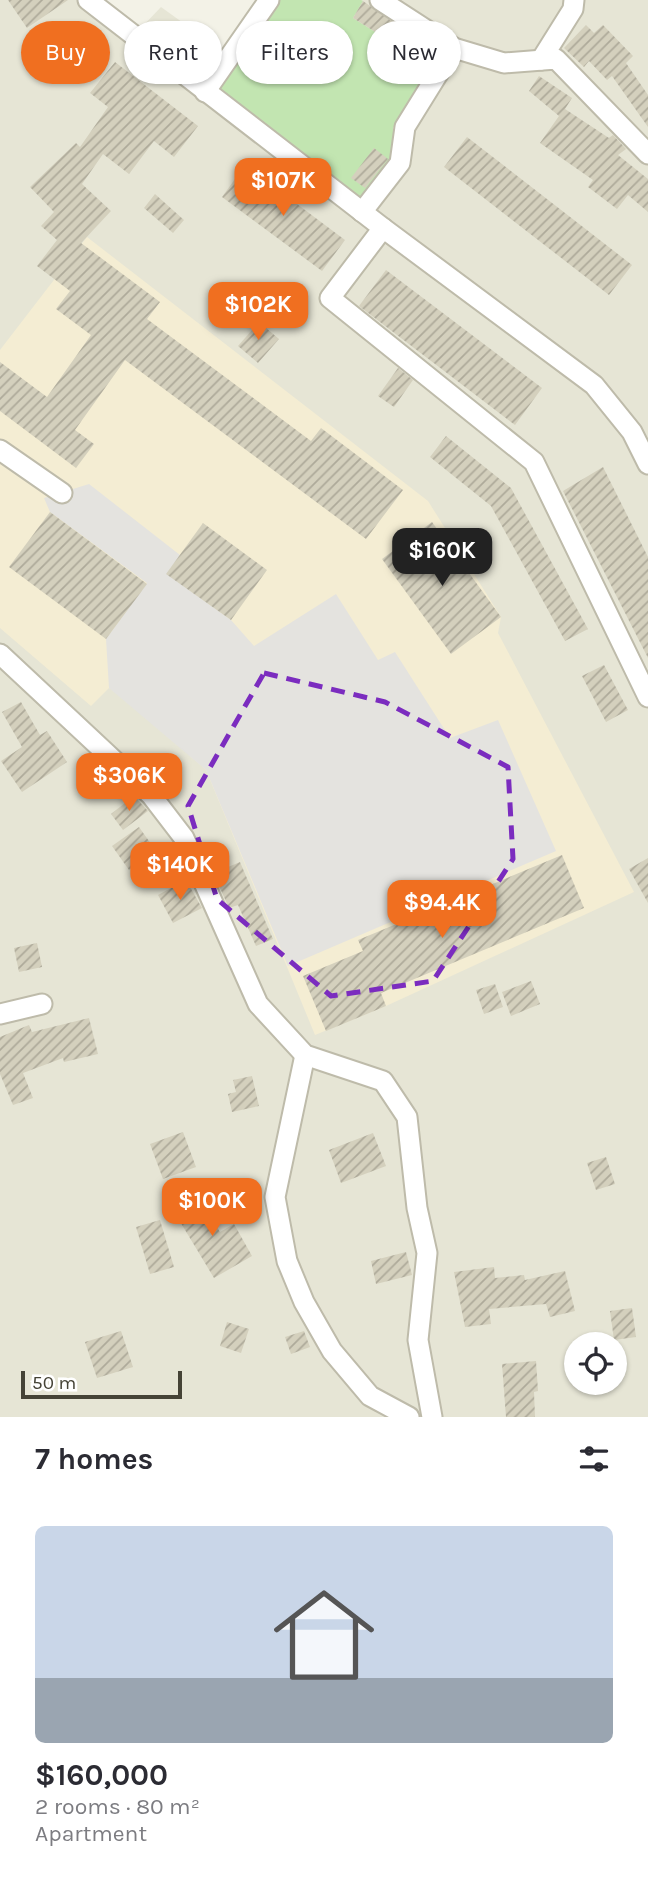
<!DOCTYPE html>
<html lang="en">
<head>
<meta charset="utf-8">
<style>
	body { margin:0; font-family:Karla,sans-serif; background:#f2f2f3; color:#2b2b33; height:100vh; display:flex; flex-direction:column; font-size:26px; white-space:nowrap }
	* { box-sizing:border-box; margin:0 }
	p { font-size:23px; color:#7c7c81 }
	.icon { flex:none; width:38px; height:38px; fill:none; stroke:currentColor; stroke-width:2; stroke-linecap:round; stroke-linejoin:round }
	.map { position:relative; height:1417px; overflow:hidden }
	.drawer { display:flex; flex-direction:column; background:#fff; flex:1 }
	.drawer>* { flex:none }
	.hud { position:absolute; left:21px; top:21px; width:607px; height:63px; display:flex; gap:14px }
	.fabs { position:absolute; left:564px; top:1332px; display:grid; gap:14px }
	.fabs a { display:grid; place-items:center; width:63px; height:63px; border-radius:50%; background:#fff; box-shadow:0 2px 5px #0004; font-size:35px }
	.scale { position:absolute; left:21px; bottom:18px; width:161px; box-sizing:border-box; padding-left:7px; border:4px solid #454336; border-top:0; font-size:19px; line-height:24px; white-space:nowrap; color:#454336; -webkit-text-stroke:5px #fff; paint-order:stroke }
	.price { position:absolute; translate:-50% -60px; padding:0 16px; border-radius:14px; background:#f06f20; color:#fff; font-size:23px; line-height:46px; filter:drop-shadow(0 2px 4px #0008) }
	.price::after { content:''; position:absolute; left:50%; top:42px; width:21px; height:16px; margin-left:-10px; background:inherit; clip-path:polygon(0 0,100% 0,50% 100%) }
	.price.current { background:#222; color:#fff }
	ul { padding:0; list-style:none }
	li { display:grid; align-content:center; gap:14px; height:371px; padding:0 35px }
	li span { display:grid; place-items:center; height:217px; border-radius:10px; color:#555 }
	li>.icon { margin-inline-start:auto }
	span .icon { width:126px; height:126px; fill:#fffc; stroke-width:1 }
	li b { font-size:30px }
	h2 { display:flex; justify-content:space-between; align-items:center; height:84px; padding:0 35px; font-size:30px }
	.pill { padding:0 24px; border-radius:32px; background:#fff; box-shadow:0 2px 5px #0004; font-size:24px; line-height:63px }
	.pill.current { background:#f06f20; color:#fff }
	.map>svg:first-child { display:block }
	.residential { fill:#e6e5d5; fill-rule:evenodd }
	.commercial { fill:#f4edd3 }
	.park { fill:#c2e5b1 }
	.parking { fill:#e4e3df }
	.building { fill:url(#building-hatch) }
	.lines { fill:none; stroke-linecap:round; stroke-linejoin:round }
	.street-casing { stroke:#bebbaa; stroke-width:23 }
	.street { stroke:#fff; stroke-width:19 }
	.marked { fill:none; stroke:#7b2cbf; stroke-width:5; stroke-dasharray:14 9; stroke-linejoin:round }
</style>
</head>
<body>
<div class="map">
<svg width="648" height="1417" viewBox="0 0 648 1417">
	<defs>
		<pattern id="building-hatch" width="6" height="6" patternUnits="userSpaceOnUse" patternTransform="scale(1.75)"><rect width="6" height="6" fill="#d4d0bd"/><path d="M-1 1l2-2M0 6l6-6M5 7l2-2" fill="none" stroke="#aeaa9a"/></pattern>
	</defs>
	<rect width="100%" height="100%" fill="#f3f2e7"/>
	<!-- residential -->
	<path class="residential" d="M0,0H100L140,29L161,7L225,53L261,0H648V1417H0ZM576,1344H614V1382H576Z"/>
	<!-- commercial -->
	<polygon class="commercial" points="87,237 428,501 501,617 498,633 634,892 386,1006 315,1035 206,770 119,693 109,688 91,706 0,628 0,350"/>
	<!-- park -->
	<polygon class="park" points="275,0 361,0 363,1 353,18 388,40 381,53 397,63 416,33 443,52 393,128 394,157 361,198 216,87"/>
	<!-- parking -->
	<polygon class="parking" points="89,484 180,555 167,574 231,620 254,646 336,594 378,660 395,652 450,738 498,720 556,851 288,966 206,770 109,688 106,639 147,583 50,512 44,498"/>
	<!-- building -->
	<g class="building">
		<polygon points="8,0 68,0 27,28"/>
		<polygon points="363,1 414,37 397,63 380,53 388,40 353,18"/>
		<polygon points="586,25 594,33 603,25 633,56 626,63 648,95 648,127 612,76 607,80 589,61 584,67 564,48"/>
		<polygon points="115,62 198,126 174,157 154,141 129,174 103,154 82,184 111,211 81,243 160,302 147,319 311,441 321,428 403,490 366,539 125,360 75,430 94,444 76,468 0,411 0,362 47,397 91,335 56,309 70,291 37,266 57,240 41,226 54,212 30,187 76,143 80,147 108,107 90,93"/>
		<polygon points="539,76 572,98 565,109 609,138 613,135 626,149 618,155 648,179 648,212 628,195 617,209 588,187 593,180 540,143 559,116 529,91"/>
		<polygon points="467,137 632,265 609,295 444,167"/>
		<polygon points="374,148 388,159 365,188 351,178"/>
		<polygon points="245,165 345,240 322,271 222,197"/>
		<polygon points="155,194 184,220 173,233 144,208"/>
		<polygon points="386,270 542,388 515,425 359,306"/>
		<polygon points="259,322 279,339 258,363 238,346"/>
		<polygon points="398,368 413,380 394,407 378,396"/>
		<polygon points="446,436 511,488 588,629 565,641 491,506 430,457"/>
		<polygon points="603,467 648,557 648,658 563,491"/>
		<polygon points="50,512 147,584 106,639 9,567"/>
		<polygon points="432,522 501,617 451,654 382,559"/>
		<polygon points="203,523 267,570 231,620 166,574"/>
		<polygon points="604,665 628,710 606,722 582,676"/>
		<polygon points="21,702 40,735 47,731 67,762 22,792 1,761 22,747 2,712"/>
		<polygon points="134,796 148,811 123,830 111,814"/>
		<polygon points="139,827 156,851 129,870 112,846"/>
		<polygon points="562,855 584,908 381,993 386,1006 326,1031 303,976 363,951 358,940"/>
		<polygon points="648,858 648,903 629,869"/>
		<polygon points="240,862 273,939 256,946 238,905 229,908 215,877 223,874 221,870"/>
		<polygon points="186,880 202,908 173,923 158,895"/>
		<polygon points="37,943 42,967 19,972 14,948"/>
		<polygon points="531,981 540,1004 511,1016 502,992"/>
		<polygon points="495,984 503,1007 484,1014 476,990"/>
		<polygon points="89,1018 98,1054 64,1062 63,1058 23,1073 33,1098 13,1105 0,1074 0,1037 29,1025 32,1032"/>
		<polygon points="252,1076 259,1106 232,1112 228,1094 236,1092 233,1080"/>
		<polygon points="183,1132 196,1167 163,1179 150,1144"/>
		<polygon points="373,1133 386,1166 341,1183 329,1150"/>
		<polygon points="606,1157 615,1184 596,1190 587,1163"/>
		<polygon points="196,1194 220,1232 234,1224 252,1256 214,1278 176,1215 179,1214 175,1207"/>
		<polygon points="160,1220 174,1267 150,1274 136,1227"/>
		<polygon points="406,1252 412,1275 376,1284 371,1261"/>
		<polygon points="494,1267 495,1278 524,1275 525,1280 565,1271 575,1311 550,1317 546,1304 489,1309 491,1324 465,1327 454,1272"/>
		<polygon points="632,1308 636,1337 614,1340 610,1311"/>
		<polygon points="227,1322 249,1329 241,1353 220,1346"/>
		<polygon points="121,1331 133,1367 97,1378 85,1342"/>
		<polygon points="304,1331 310,1347 291,1354 285,1337"/>
		<polygon points="536,1361 538,1391 534,1392 535,1417 506,1417 502,1364"/>
	</g>
	<g class="lines">
		<defs>
			<g id="street">
				<polyline points="88,0 383,228 594,385 632,432 648,464"/>
				<polyline points="380,0 454,48 504,63 556,59 648,154"/>
				<polyline points="541,60 573,9 574,0"/>
				<polyline points="205,92 269,0"/>
				<polyline points="362,212 400,163 405,127 454,48"/>
				<polyline points="383,228 330,298 534,462 648,697"/>
				<polyline points="0,450 62,493"/>
				<polyline points="0,654 151,795 184,838 258,1004 305,1055 383,1081 407,1117 417,1208 427,1253 418,1340 432,1417"/>
				<polyline points="0,1014 42,1004"/>
				<polyline points="305,1055 275,1197 287,1261 304,1302 332,1351 370,1396 409,1417"/>
			</g>
		</defs>
		<!-- street casing -->
		<use href="#street" class="street-casing"/>
		<!-- street -->
		<use href="#street" class="street"/>
	</g>
	<!-- marked area -->
	<path class="marked" d="M264,673L385,702L508,767L513,859L433,981L331,996L217,899L188,806Z"/>
</svg>
<div class="fabs">
<a><svg class="icon" aria-label="locate" viewBox="0 0 24 24"><circle cx="12" cy="12" r="6"/><path d="M12 2v4M12 18v4M2 12h4M18 12h4"/></svg></a>
</div>
<div class="scale">50 m</div>
<b class="price" style="left:283px;top:218px">$107K</b>
<b class="price" style="left:258px;top:342px">$102K</b>
<b class="price current" style="left:442px;top:588px">$160K</b>
<b class="price" style="left:129px;top:813px">$306K</b>
<b class="price" style="left:180px;top:902px">$140K</b>
<b class="price" style="left:442px;top:940px">$94.4K</b>
<b class="price" style="left:212px;top:1238px">$100K</b>
<div class="hud">
<a class="pill current">Buy</a>
<a class="pill">Rent</a>
<a class="pill">Filters</a>
<a class="pill">New</a>
</div>
</div>
<section class="drawer">
<h2>7 homes<svg class="icon" aria-label="filters" viewBox="0 0 24 24"><path d="M4 7h16M4 17h16"/><circle cx="9" cy="7" r="2"/><circle cx="15" cy="17" r="2"/></svg></h2>
<ul>
<li><span style="background:linear-gradient(#c9d6e8 70%,#9aa5b1 0)"><svg class="icon" aria-label="home" viewBox="0 0 24 24"><path d="M3 11l9-7 9 7M6 9v11h12V9"/></svg></span><div><b>$160,000</b><p>2 rooms · 80 m²</p><p>Apartment</p></div></li>
</ul>
</section>
</body>
</html>
